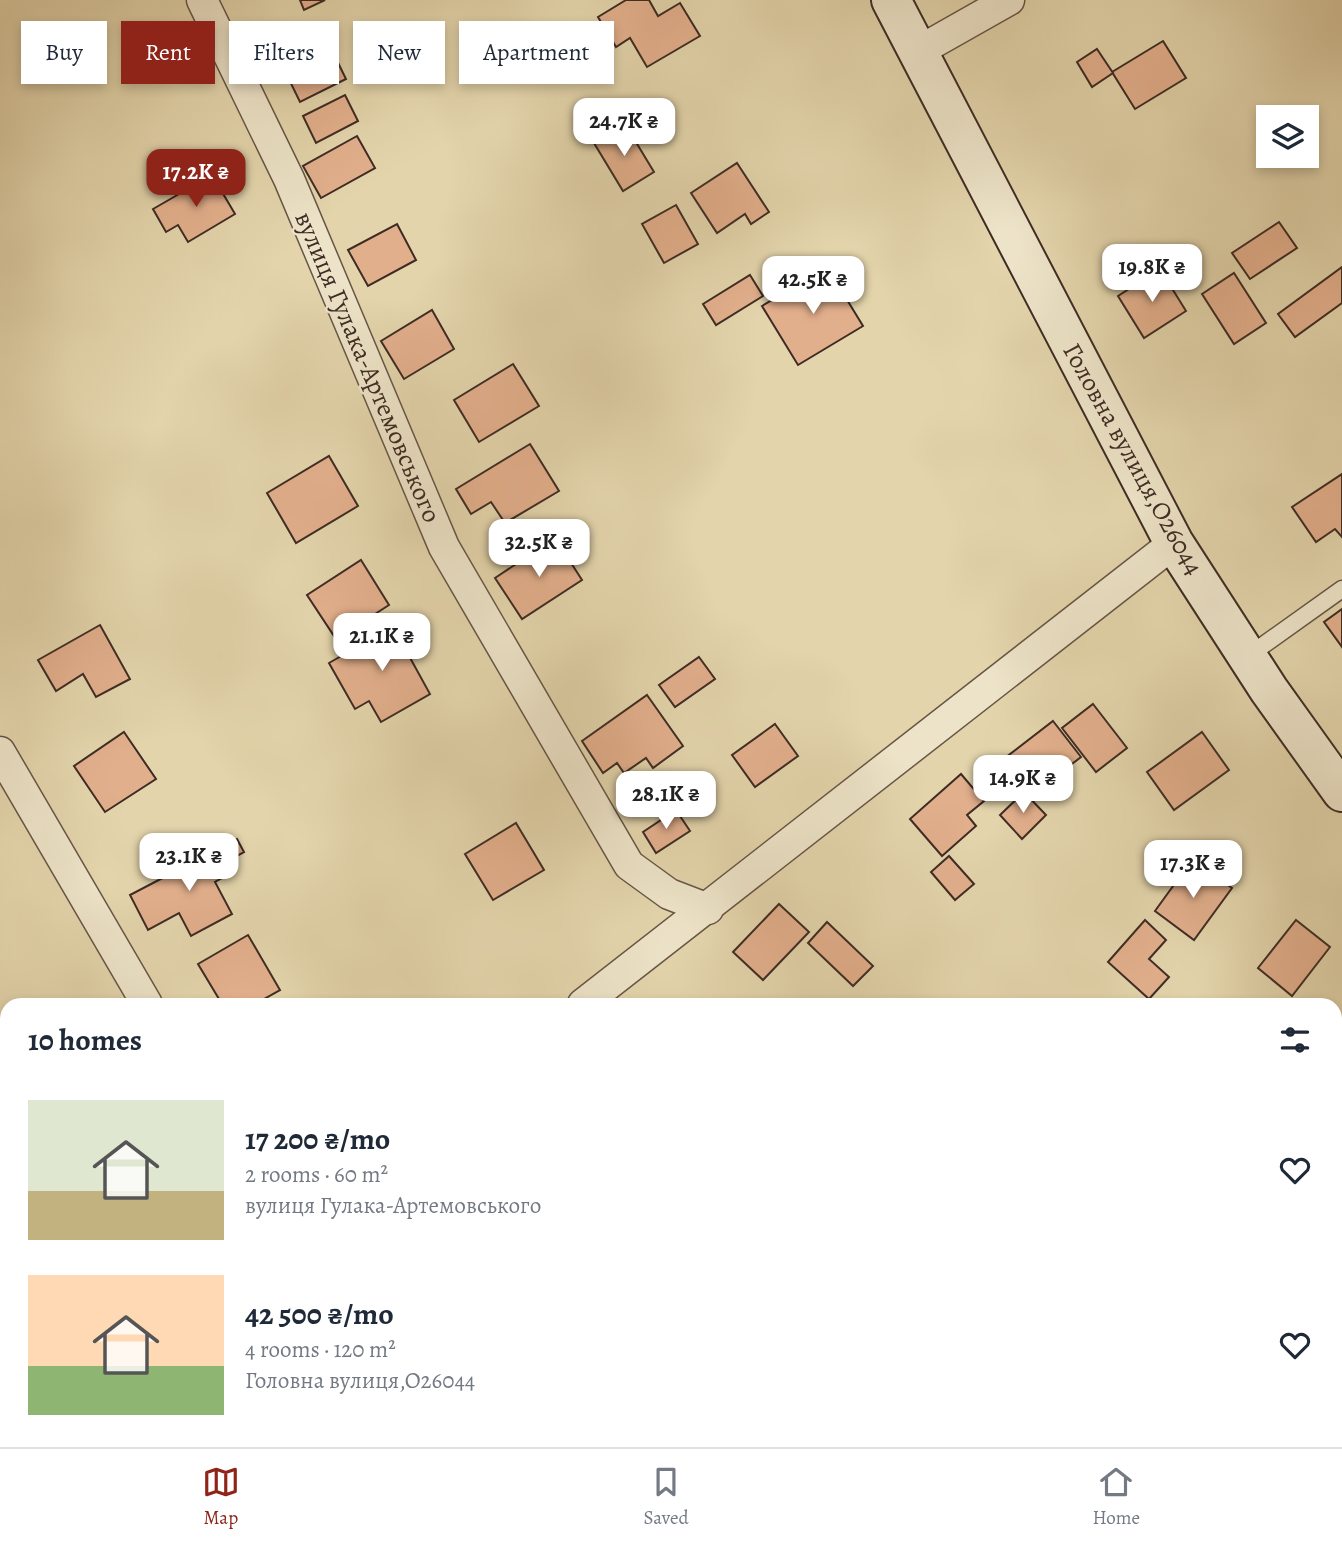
<!DOCTYPE html>
<html lang="en">
<head>
<meta charset="utf-8">
<style>
	body { margin:0; font-family:Alegreya,serif; background:#f6f6f7; color:#1f2937; height:100vh; display:flex; flex-direction:column; font-size:26px; white-space:nowrap }
	* { box-sizing:border-box; margin:0 }
	p { font-size:23px; color:#747a83 }
	.icon { flex:none; width:38px; height:38px; fill:none; stroke:currentColor; stroke-width:2; stroke-linecap:round; stroke-linejoin:round }
	.map { position:relative; flex:1; overflow:hidden }
	.sheet { position:absolute; left:0px; top:998px; width:1342px; height:450px; display:flex; flex-direction:column; background:#fff; border-radius:21px 21px 0 0; box-shadow:0 4px 10px #0003 }
	.sheet>* { flex:none }
	.guide { position:absolute; left:21px; top:21px; width:700px; height:63px; display:flex; gap:14px }
	.tools { position:absolute; left:1256px; top:105px; display:grid; gap:14px }
	.tools a { display:grid; place-items:center; width:63px; height:63px; border-radius:0px; background:#fff; box-shadow:0 4px 10px #0003; font-size:35px }
	.price { position:absolute; translate:-50% -60px; padding:0 16px; border-radius:14px; background:#fff; color:#222; font-size:23px; line-height:46px; filter:drop-shadow(0 2px 4px #0008) }
	.price::after { content:''; position:absolute; left:50%; top:42px; width:21px; height:16px; margin-left:-10px; background:inherit; clip-path:polygon(0 0,100% 0,50% 100%) }
	.price.selected { background:#8f2418; color:#fff }
	ul { padding:0; list-style:none }
	li { display:flex; align-items:center; gap:21px; height:175px; padding:0 28px }
	li span { display:grid; place-items:center; flex:none; width:196px; height:140px; border-radius:0px; color:#555 }
	li>.icon { margin-inline-start:auto }
	span .icon { width:84px; height:84px; fill:#fffc; stroke-width:1 }
	li b { font-size:30px }
	h2 { display:flex; justify-content:space-between; align-items:center; height:84px; padding:0 28px; font-size:30px }
	.chip { padding:0 24px; border-radius:0px; background:#fff; box-shadow:0 4px 10px #0003; font-size:24px; line-height:63px }
	.chip.selected { background:#8f2418; color:#fff }
	.menu { display:flex; justify-content:space-around; align-items:center; height:98px; border-top:2px solid #e0e1e3; background:#fff; font-size:19px; color:#747a83 }
	.menu a { display:grid; justify-items:center; gap:4px }
	.menu .selected { color:#8f2418 }
	.map>svg:first-child { display:block }
	.building { fill:#e2af8c; stroke:#3e2c24; stroke-width:2 }
	.lines { fill:none; stroke-linecap:round; stroke-linejoin:round }
	.lane-casing { stroke:#675646; stroke-width:19 }
	.street-casing { stroke:#675646; stroke-width:33 }
	.secondary-casing { stroke:#3e2c24; stroke-width:42 }
	.lane { stroke:#ede3c8; stroke-width:16 }
	.street { stroke:#ede3c8; stroke-width:30 }
	.secondary { stroke:#ede3c8; stroke-width:38 }
	.labels { text-anchor:middle; dominant-baseline:central; stroke-width:5; stroke-linejoin:round; paint-order:stroke }
	.street-label { font-size:26px; fill:#3e2c24; stroke:#ede3c8 }
</style>
</head>
<body>
<div class="map">
<svg width="1342" height="1447" viewBox="0 0 1342 1447">
	<rect width="100%" height="100%" fill="#e3d4ab"/>
	<filter id="stains"><feTurbulence type="fractalNoise" baseFrequency=".00286" numOctaves="4"/><feColorMatrix values="0 0 0 0 .2 0 0 0 0 .09 0 0 0 0 .02 0 0 0 .5 -.17"/></filter>
	<radialGradient id="worn" r=".72"><stop offset=".6" stop-color="#630" stop-opacity="0"/><stop offset="1" stop-color="#630" stop-opacity=".3"/></radialGradient>
	<!-- building -->
	<g class="building">
		<polygon points="300,0 325,0 304,10"/>
		<polygon points="626,0 649,0 658,16 680,3 700,36 647,67 630,38 616,47 598,17"/>
		<polygon points="325,36 346,79 300,102 279,59"/>
		<polygon points="1163,41 1186,78 1135,109 1112,72"/>
		<polygon points="1097,49 1113,73 1092,87 1077,62"/>
		<polygon points="345,95 358,121 316,143 303,116"/>
		<polygon points="625,124 654,172 623,191 594,143"/>
		<polygon points="357,136 375,168 321,198 303,166"/>
		<polygon points="737,163 769,212 751,224 745,214 717,233 691,193"/>
		<polygon points="212,175 235,214 188,242 178,225 166,232 153,209"/>
		<polygon points="676,205 698,244 664,263 642,224"/>
		<polygon points="1279,222 1297,248 1250,279 1232,253"/>
		<polygon points="397,224 416,260 368,286 348,250"/>
		<polygon points="827,267 863,326 798,365 762,306"/>
		<polygon points="1342,267 1342,303 1295,337 1278,314"/>
		<polygon points="1160,269 1186,311 1144,338 1118,296"/>
		<polygon points="1234,273 1266,323 1234,344 1202,294"/>
		<polygon points="750,275 763,296 716,325 703,304"/>
		<polygon points="432,310 454,349 404,379 381,341"/>
		<polygon points="513,364 539,406 479,442 454,400"/>
		<polygon points="530,444 559,491 505,523 491,502 471,514 456,489"/>
		<polygon points="329,456 358,506 296,543 267,493"/>
		<polygon points="1342,474 1342,537 1335,529 1316,542 1292,507"/>
		<polygon points="555,538 582,580 522,619 495,578"/>
		<polygon points="361,560 389,605 336,639 307,595"/>
		<polygon points="1342,609 1342,647 1324,622"/>
		<polygon points="404,620 420,647 408,654 430,694 381,722 369,701 355,709 329,663"/>
		<polygon points="100,625 130,679 96,697 83,674 56,691 38,660"/>
		<polygon points="699,657 715,679 675,707 659,685"/>
		<polygon points="647,695 683,746 653,768 646,758 624,773 617,763 603,773 582,741"/>
		<polygon points="1093,704 1127,748 1096,772 1062,728"/>
		<polygon points="1053,721 1081,757 1029,797 1001,761"/>
		<polygon points="775,724 798,756 755,787 732,755"/>
		<polygon points="124,732 156,779 105,812 74,766"/>
		<polygon points="1202,732 1229,770 1174,810 1147,772"/>
		<polygon points="961,774 984,801 967,815 976,826 942,856 910,819"/>
		<polygon points="1024,792 1046,815 1022,839 1000,815"/>
		<polygon points="676,810 690,831 656,853 643,832"/>
		<polygon points="516,823 544,870 493,900 465,854"/>
		<polygon points="237,839 244,852 226,862 231,873 215,882 232,914 191,936 179,913 148,930 130,895"/>
		<polygon points="949,856 974,884 955,900 931,872"/>
		<polygon points="1192,860 1232,888 1194,940 1155,911"/>
		<polygon points="779,904 809,932 763,980 733,952"/>
		<polygon points="1145,920 1166,940 1149,959 1169,977 1149,999 1108,962"/>
		<polygon points="1296,920 1330,947 1292,996 1258,968"/>
		<polygon points="827,922 873,966 853,986 808,943"/>
		<polygon points="248,935 280,990 255,1004 222,1004 198,964"/>
		<polygon points="1335,1039 1342,1045 1342,1076 1335,1084"/>
		<polygon points="1342,1141 1342,1183 1335,1177 1335,1148"/>
		<polygon points="124,1440 188,1440 184,1447 121,1447"/>
		<polygon points="868,1440 913,1440 916,1443 912,1447 876,1447"/>
	</g>
	<g class="lines">
		<defs>
			<polyline id="lane" points="1248,656 1342,589"/>
			<g id="street">
				<polyline points="202,0 289,179 444,547 629,865 669,894 708,909"/>
				<polyline points="917,52 1009,0"/>
				<polyline points="0,752 147,1004"/>
				<polyline points="583,1004 1174,543"/>
				<polyline points="327,1440 337,1447"/>
				<polyline points="1063,1440 1071,1447"/>
				<polyline points="4,1447 14,1440"/>
				<polyline points="1016,1447 1020,1440"/>
			</g>
			<polyline id="secondary" points="891,0 1174,543 1269,690 1342,792"/>
		</defs>
		<!-- lane casing -->
		<use href="#lane" class="lane-casing"/>
		<!-- street casing -->
		<use href="#street" class="street-casing"/>
		<!-- secondary casing -->
		<use href="#secondary" class="secondary-casing"/>
		<!-- lane -->
		<use href="#lane" class="lane"/>
		<!-- street -->
		<use href="#street" class="street"/>
		<!-- secondary -->
		<use href="#secondary" class="secondary"/>
	</g>
	<g class="labels">
		<!-- street labels -->
		<g class="street-label">
			<text transform="translate(368 367) rotate(67)">вулиця Гулака-Артемовського</text>
			<text transform="translate(1133 459) rotate(61)">Головна вулиця,О26044</text>
		</g>
	</g>
	<rect width="100%" height="100%" filter="url(#stains)"/>
	<rect width="100%" height="100%" fill="url(#worn)"/>
</svg>
<div class="tools">
<a><svg class="icon" aria-label="layers" viewBox="0 0 24 24"><path d="M12 4l9 5-9 5-9-5zM3 14l9 5 9-5"/></svg></a>
</div>
<b class="price" style="left:624px;top:158px">24.7K ₴</b>
<b class="price selected" style="left:196px;top:209px">17.2K ₴</b>
<b class="price" style="left:1152px;top:304px">19.8K ₴</b>
<b class="price" style="left:813px;top:316px">42.5K ₴</b>
<b class="price" style="left:539px;top:579px">32.5K ₴</b>
<b class="price" style="left:382px;top:673px">21.1K ₴</b>
<b class="price" style="left:1023px;top:815px">14.9K ₴</b>
<b class="price" style="left:666px;top:831px">28.1K ₴</b>
<b class="price" style="left:189px;top:893px">23.1K ₴</b>
<b class="price" style="left:1193px;top:900px">17.3K ₴</b>
<div class="guide">
<a class="chip">Buy</a>
<a class="chip selected">Rent</a>
<a class="chip">Filters</a>
<a class="chip">New</a>
<a class="chip">Apartment</a>
</div>
<section class="sheet">
<h2>10 homes<svg class="icon" aria-label="filters" viewBox="0 0 24 24"><path d="M4 7h16M4 17h16"/><circle cx="9" cy="7" r="2"/><circle cx="15" cy="17" r="2"/></svg></h2>
<ul>
<li><span style="background:linear-gradient(#dfe7d0 65%,#c2b280 0)"><svg class="icon" aria-label="home" viewBox="0 0 24 24"><path d="M3 11l9-7 9 7M6 9v11h12V9"/></svg></span><div><b>17 200 ₴/mo</b><p>2 rooms · 60 m²</p><p>вулиця Гулака-Артемовського</p></div><svg class="icon" aria-label="heart" viewBox="0 0 24 24"><path d="M12 20l-8-8c-3-5 5-10 8-4 3-6 11-1 8 4z"/></svg></li>
<li><span style="background:linear-gradient(#ffd9b3 65%,#8fb573 0)"><svg class="icon" aria-label="home" viewBox="0 0 24 24"><path d="M3 11l9-7 9 7M6 9v11h12V9"/></svg></span><div><b>42 500 ₴/mo</b><p>4 rooms · 120 m²</p><p>Головна вулиця,О26044</p></div><svg class="icon" aria-label="heart" viewBox="0 0 24 24"><path d="M12 20l-8-8c-3-5 5-10 8-4 3-6 11-1 8 4z"/></svg></li>
</ul>
</section>
</div>
<nav class="menu">
<a class="selected"><svg class="icon" aria-label="map" viewBox="0 0 24 24"><path d="M3 6l6-2 6 2 6-2v14l-6 2-6-2-6 2zM9 4v14M15 6v14"/></svg>Map</a>
<a><svg class="icon" aria-label="saved" viewBox="0 0 24 24"><path d="M7 4h10v16l-5-4-5 4z"/></svg>Saved</a>
<a><svg class="icon" aria-label="home" viewBox="0 0 24 24"><path d="M3 11l9-7 9 7M6 9v11h12V9"/></svg>Home</a>
</nav>
</body>
</html>
